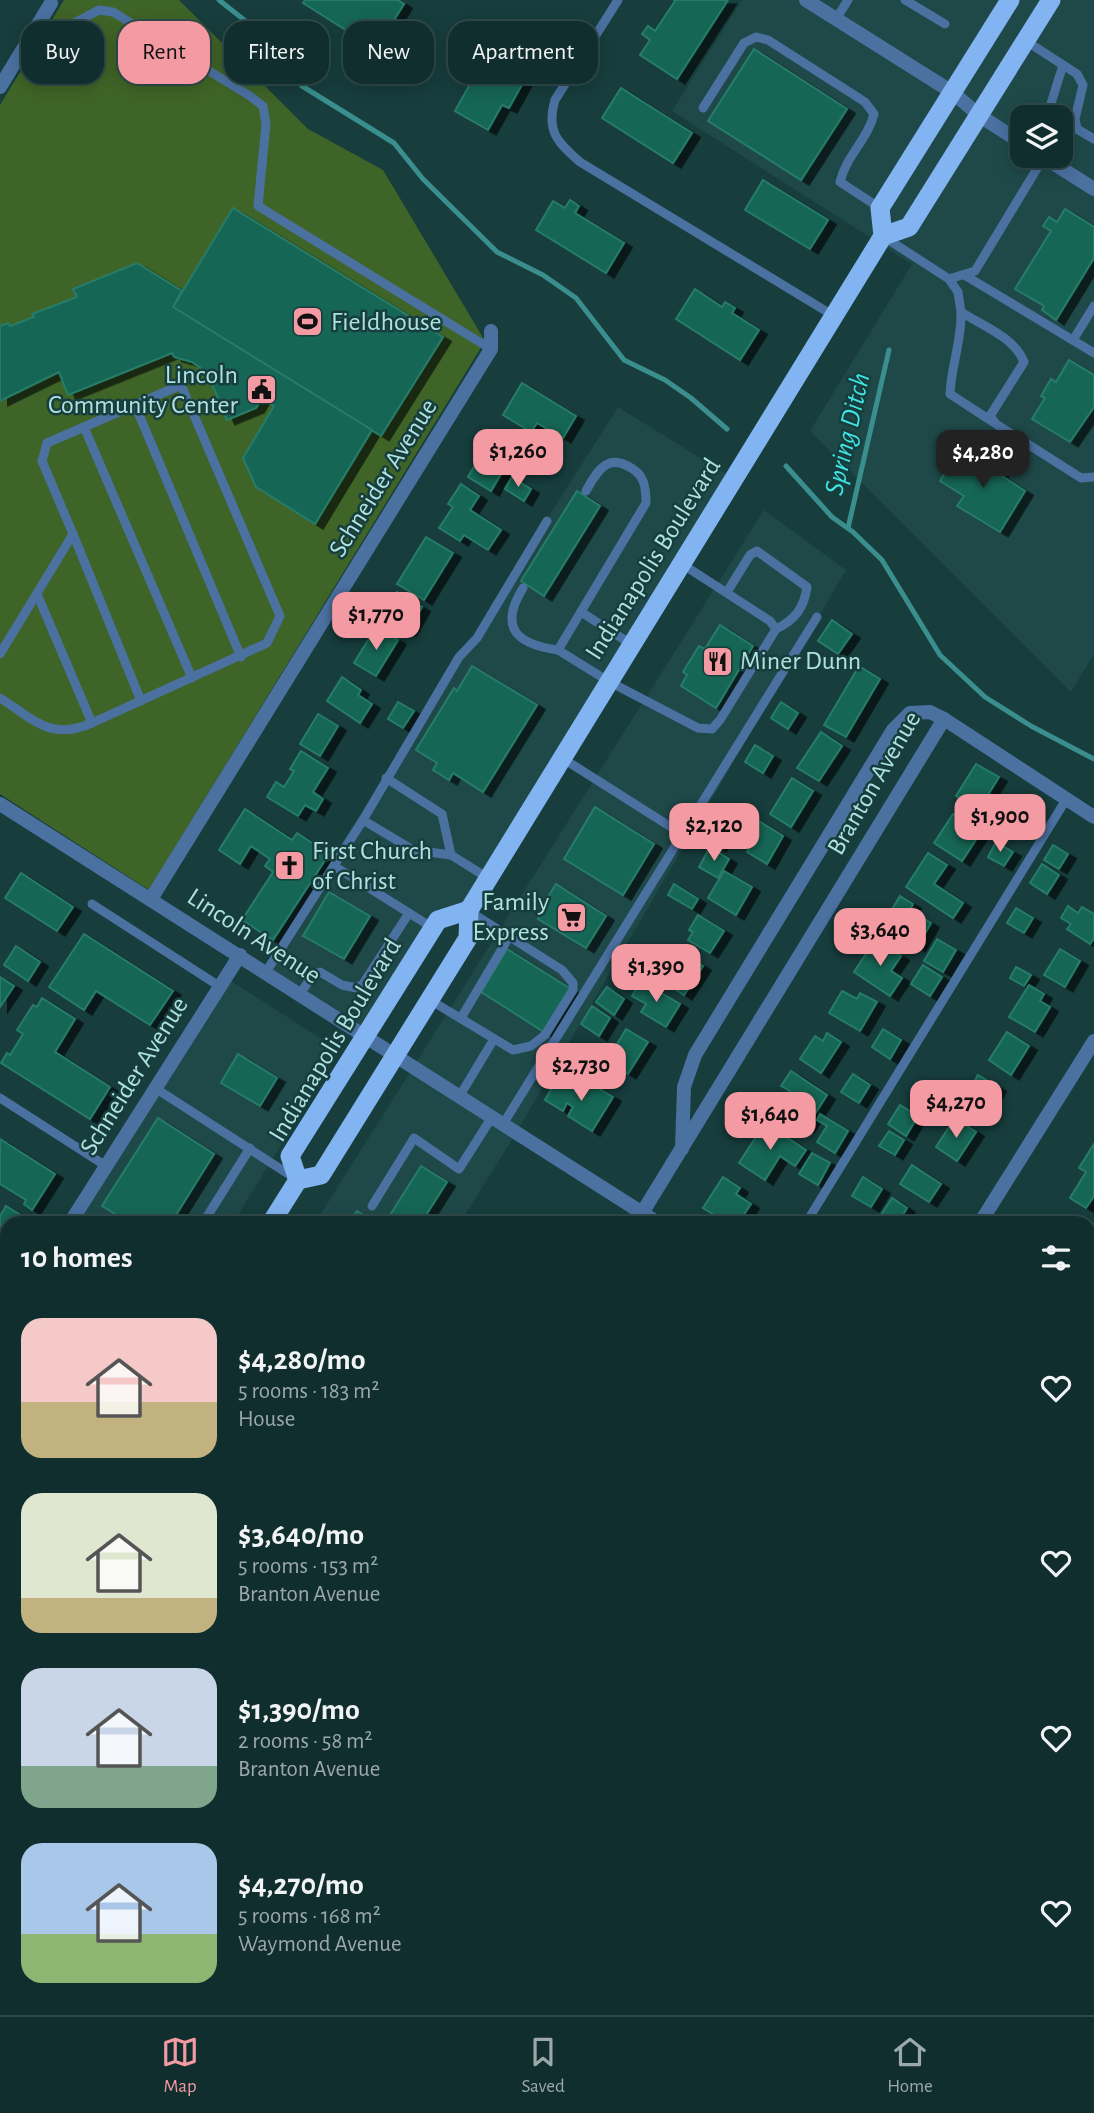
<!DOCTYPE html>
<html lang="en">
<head>
<meta charset="utf-8">
<style>
	body { margin:0; font-family:"Alegreya Sans",sans-serif; background:#1e3a3a; color:#f1f3f6; height:100vh; display:flex; flex-direction:column; font-size:26px; white-space:nowrap }
	* { box-sizing:border-box; margin:0 }
	p { font-size:23px; color:#9ca8aa }
	.icon { flex:none; width:38px; height:38px; fill:none; stroke:currentColor; stroke-width:2; stroke-linecap:round; stroke-linejoin:round }
	.map { position:relative; flex:1; overflow:hidden }
	.side { position:absolute; left:0px; top:1216px; width:1096px; height:800px; display:flex; flex-direction:column; background:#112e2e; border-radius:21px 21px 0 0; box-shadow:0 4px 18px #0003,0 0 0 2px #304a4a }
	.side>* { flex:none }
	.top-card { position:absolute; left:21px; top:21px; width:700px; height:63px; display:flex; gap:14px }
	.buttons { position:absolute; left:1010px; top:105px; display:grid; gap:14px }
	.buttons a { display:grid; place-items:center; width:63px; height:63px; border-radius:14px; background:#112e2e; box-shadow:0 4px 18px #0003,0 0 0 2px #304a4a; font-size:35px }
	.price { position:absolute; translate:-50% -60px; padding:0 16px; border-radius:14px; background:#f49aa2; color:#111; font-size:23px; line-height:46px; filter:drop-shadow(0 2px 4px #0008) }
	.price::after { content:''; position:absolute; left:50%; top:42px; width:21px; height:16px; margin-left:-10px; background:inherit; clip-path:polygon(0 0,100% 0,50% 100%) }
	.price.on { background:#222; color:#fff }
	ul { padding:0; list-style:none }
	li { display:flex; align-items:center; gap:21px; height:175px; padding:0 21px }
	li span { display:grid; place-items:center; flex:none; width:196px; height:140px; border-radius:21px; color:#555 }
	li>.icon { margin-inline-start:auto }
	span .icon { width:84px; height:84px; fill:#fffc; stroke-width:1 }
	li b { font-size:30px }
	h2 { display:flex; justify-content:space-between; align-items:center; height:84px; padding:0 21px; font-size:30px }
	.tag { padding:0 24px; border-radius:21px; background:#112e2e; box-shadow:0 4px 18px #0003,0 0 0 2px #304a4a; font-size:24px; line-height:63px }
	.tag.on { background:#f49aa2; color:#111 }
	.dock { display:flex; justify-content:space-around; align-items:center; height:98px; border-top:2px solid #304a4a; background:#112e2e; font-size:19px; color:#9ca8aa }
	.dock a { display:grid; justify-items:center; gap:4px }
	.dock .on { color:#f49aa2 }
	.map>svg:first-child { display:block }
	.built { fill:#1f4949; fill-rule:evenodd }
	.green { fill:#3f6427 }
	.lines { fill:none; stroke-linecap:round; stroke-linejoin:round }
	.stream { stroke:#3a8e8d; stroke-width:5 }
	.building { fill:#146655; stroke:#287c69; stroke-width:2; filter:url(#shadow) }
	.service { stroke:#4b71a1; stroke-width:9 }
	.minor { stroke:#4b71a1; stroke-width:14 }
	.tertiary { stroke:#4b71a1; stroke-width:14 }
	.trunk { stroke:#82b4f2; stroke-width:19 }
	.labels { text-anchor:middle; dominant-baseline:central; stroke-width:5; stroke-linejoin:round; paint-order:stroke }
	.poi-label { font-size:26px; fill:#aee2e1; stroke:#173d3d; text-anchor:start }
	.street-label { font-size:26px; fill:#aee2e1; stroke:#173d3d }
	.water-label { font-size:28px; font-style:italic; fill:#3ee5e4; stroke:#173d3d }
</style>
</head>
<body>
<div class="map">
<svg width="1094" height="2015" viewBox="0 0 1094 2015">
	<defs>
		<filter id="shadow"><feDropShadow dx="8" dy="4.5" stdDeviation="0" flood-color="#0009"/></filter>
	</defs>
	<rect width="100%" height="100%" fill="#173d3d"/>
	<!-- built -->
	<g class="built">
		<path d="M742,0H1094V654L1071,692L810,431L912,264L672,111ZM1022,117H1060V156H1022Z"/>
		<polygon points="618,407 731,477 467,907 436,918 364,1032 264,966"/>
		<polygon points="764,510 846,570 513,1138 460,1223 315,1223"/>
		<polygon points="231,981 331,1045 332,1063 233,1223 75,1223"/>
		<polygon points="7,1330 7,1570 0,1581 0,1341"/>
		<polygon points="7,1711 7,1847 0,1849 0,1722"/>
	</g>
	<!-- green -->
	<polygon class="green" points="64,0 179,0 308,129 383,170 485,341 149,890 0,794 0,105"/>
	<g class="lines">
		<!-- stream -->
		<g class="stream">
			<polyline points="219,0 248,23 278,55 302,86 394,143 423,179 497,252 543,275 576,298 624,360 665,380 691,398 727,429"/>
			<polyline points="786,466 832,517 853,532 882,560 940,655 985,697 1031,726 1094,759"/>
			<polyline points="848,528 889,350"/>
		</g>
	</g>
	<!-- building -->
	<g class="building">
		<polygon points="305,0 398,0 404,4 376,49 303,3"/>
		<polygon points="674,0 728,0 677,79 640,55 650,40 642,34 648,26 655,31 675,1"/>
		<polygon points="496,37 528,55 521,68 529,72 509,108 502,105 488,130 455,111"/>
		<polygon points="754,49 847,109 801,180 708,121"/>
		<polygon points="621,88 692,133 673,163 602,118"/>
		<polygon points="763,180 828,220 810,249 745,210"/>
		<polygon points="570,200 579,206 575,213 624,243 606,273 536,230 553,201 565,208"/>
		<polygon points="233,208 443,337 381,436 173,307"/>
		<polygon points="1065,209 1094,227 1094,258 1056,320 1042,310 1044,306 1015,289 1051,231 1043,226 1049,217 1057,222"/>
		<polygon points="137,263 182,291 173,307 372,430 315,524 256,487 243,458 274,406 262,398 256,408 227,420 210,379 202,369 192,362 174,357 172,353 68,395 59,372 0,401 0,326 8,323 10,326 34,317 32,314 77,297 73,289"/>
		<polygon points="695,289 722,307 725,302 735,308 732,313 759,330 740,360 676,319"/>
		<polygon points="1069,360 1094,375 1094,407 1070,442 1032,419 1045,398 1041,396 1051,379 1056,382"/>
		<polygon points="522,383 576,416 563,438 537,423 531,432 503,415"/>
		<polygon points="491,438 514,452 491,491 468,477"/>
		<polygon points="959,450 986,467 988,463 1001,471 999,474 1025,491 1000,532 957,506 964,496 940,481"/>
		<polygon points="512,477 531,489 524,501 505,489"/>
		<polygon points="461,484 479,496 470,510 501,530 488,550 464,535 460,541 439,528 453,507 448,504"/>
		<polygon points="577,491 600,506 544,596 521,581"/>
		<polygon points="426,537 453,553 424,600 397,584"/>
		<polygon points="397,592 422,607 408,631 383,616"/>
		<polygon points="832,620 852,634 838,654 818,641"/>
		<polygon points="720,625 753,646 716,708 681,686 687,675 683,672 699,646 705,649"/>
		<polygon points="376,627 398,640 376,676 354,663"/>
		<polygon points="472,666 537,705 483,792 453,773 449,780 433,770 437,763 416,750 454,688 457,691"/>
		<polygon points="859,666 880,679 846,737 824,725"/>
		<polygon points="342,677 361,690 358,695 372,704 360,723 327,701"/>
		<polygon points="398,702 414,711 403,728 388,719"/>
		<polygon points="781,702 798,713 788,729 771,718"/>
		<polygon points="318,714 338,726 320,756 300,744"/>
		<polygon points="821,732 842,746 819,781 797,768"/>
		<polygon points="755,745 773,756 763,773 745,762"/>
		<polygon points="301,751 328,768 313,792 323,799 316,811 305,805 298,816 267,797 276,782 284,787 294,771 290,769"/>
		<polygon points="976,764 999,777 986,798 1011,814 1003,826 956,796"/>
		<polygon points="792,778 813,791 791,827 770,814"/>
		<polygon points="595,807 654,844 623,895 564,859"/>
		<polygon points="245,809 292,840 297,833 329,854 273,940 242,920 273,872 265,866 270,859 251,846 240,864 219,850"/>
		<polygon points="953,814 981,832 962,861 934,843"/>
		<polygon points="710,818 729,829 718,847 699,836"/>
		<polygon points="754,818 783,836 767,864 747,852 753,842 743,836"/>
		<polygon points="996,842 1013,852 1004,866 988,857"/>
		<polygon points="1053,845 1068,854 1059,869 1044,860"/>
		<polygon points="710,847 729,859 718,878 699,867"/>
		<polygon points="928,853 947,865 934,884 963,903 953,918 906,887"/>
		<polygon points="1042,864 1059,875 1047,894 1030,883"/>
		<polygon points="724,871 752,887 736,915 708,898"/>
		<polygon points="21,873 73,907 57,931 5,898"/>
		<polygon points="556,884 606,916 586,948 538,919 546,907 543,905"/>
		<polygon points="674,884 698,899 692,909 668,895"/>
		<polygon points="329,892 370,916 344,959 303,936"/>
		<polygon points="900,896 913,904 910,910 931,923 917,947 882,926"/>
		<polygon points="1068,906 1078,913 1082,907 1094,914 1094,939 1090,944 1067,929 1071,924 1061,918"/>
		<polygon points="1016,908 1033,918 1024,933 1007,923"/>
		<polygon points="698,915 724,931 710,953 688,940 693,932 689,930"/>
		<polygon points="84,934 173,991 150,1025 96,991 84,1010 49,987"/>
		<polygon points="937,939 956,950 943,972 924,961"/>
		<polygon points="875,940 901,956 891,971 902,978 890,996 854,972"/>
		<polygon points="16,946 40,962 28,981 4,965"/>
		<polygon points="507,949 571,989 544,1032 481,992"/>
		<polygon points="1060,949 1080,961 1065,987 1044,975"/>
		<polygon points="682,952 703,966 684,995 663,981"/>
		<polygon points="923,965 942,977 930,996 911,984"/>
		<polygon points="1016,967 1031,975 1024,986 1010,978"/>
		<polygon points="0,977 14,986 0,1007"/>
		<polygon points="641,981 680,1004 666,1027 641,1012 646,1004 632,996"/>
		<polygon points="1029,985 1044,994 1040,1001 1050,1007 1035,1032 1009,1017"/>
		<polygon points="607,987 624,999 614,1015 596,1002"/>
		<polygon points="842,991 857,999 860,993 877,1002 860,1031 829,1013"/>
		<polygon points="42,998 75,1019 55,1052 110,1087 90,1119 1,1063 7,1053 10,1055 23,1034 17,1030 33,1005 37,1007"/>
		<polygon points="592,1006 610,1018 599,1036 581,1024"/>
		<polygon points="626,1029 648,1042 628,1074 607,1061"/>
		<polygon points="883,1029 901,1040 890,1059 872,1047"/>
		<polygon points="1007,1032 1029,1046 1011,1075 989,1060"/>
		<polygon points="827,1033 841,1042 821,1073 800,1059 815,1036 823,1041"/>
		<polygon points="238,1054 277,1078 260,1106 221,1083"/>
		<polygon points="791,1071 827,1095 806,1128 792,1119 796,1112 782,1102 790,1091 781,1086"/>
		<polygon points="853,1074 870,1085 859,1103 841,1092"/>
		<polygon points="978,1075 998,1087 983,1113 963,1101"/>
		<polygon points="557,1079 581,1093 588,1082 613,1097 592,1131 568,1116 573,1107 567,1103 563,1111 545,1100"/>
		<polygon points="900,1105 918,1116 906,1136 888,1124"/>
		<polygon points="820,1114 848,1131 835,1153 817,1142 827,1126 817,1120"/>
		<polygon points="158,1118 214,1154 171,1223 130,1223 102,1206"/>
		<polygon points="955,1118 976,1132 957,1161 936,1147"/>
		<polygon points="765,1123 806,1150 795,1166 780,1156 765,1180 739,1163"/>
		<polygon points="889,1131 904,1140 895,1155 879,1146"/>
		<polygon points="0,1139 55,1174 32,1210 24,1204 26,1200 0,1184"/>
		<polygon points="1094,1144 1094,1196 1086,1208 1070,1198 1086,1172 1079,1168"/>
		<polygon points="812,1153 830,1163 818,1185 799,1174"/>
		<polygon points="912,1165 941,1184 929,1202 900,1184"/>
		<polygon points="421,1166 447,1182 421,1223 385,1223"/>
		<polygon points="723,1177 740,1188 736,1194 751,1204 738,1223 727,1223 703,1208"/>
		<polygon points="863,1177 882,1189 871,1207 852,1196"/>
		<polygon points="892,1198 907,1208 898,1223 883,1223 886,1218 881,1215"/>
		<polygon points="6,1206 24,1217 21,1223 7,1223 7,1242 0,1238 0,1216"/>
		<polygon points="357,1211 376,1223 349,1223"/>
		<polygon points="1088,1403 1094,1407 1094,1423 1088,1431"/>
		<polygon points="0,1420 7,1425 7,1475 5,1477 0,1473"/>
		<polygon points="1094,1756 1094,1774 1088,1771 1088,1764"/>
		<polygon points="7,1792 7,1826 0,1829 0,1794"/>
		<polygon points="1088,1846 1094,1850 1094,1883 1088,1879"/>
		<polygon points="39,2009 69,2009 71,2015 41,2015"/>
		<polygon points="240,2009 236,2015 211,2015 202,2010"/>
		<rect x="433" y="2009" width="30" height="6"/>
		<polygon points="473,2009 516,2009 515,2015 472,2015"/>
		<polygon points="532,2009 540,2009 552,2015 530,2015"/>
		<polygon points="719,2009 738,2009 734,2015 728,2015"/>
		<polygon points="995,2009 1020,2009 1017,2015 991,2015"/>
	</g>
	<g class="lines">
		<!-- service -->
		<g class="service">
			<path d="M618,0L555,100C546,131 557,142 580,162L834,316"/>
			<polyline points="905,0 945,24"/>
			<polyline points="836,19 848,0"/>
			<polyline points="1026,41 1077,74 1083,85 1075,119 1077,129 1094,139"/>
			<polyline points="25,49 99,10 113,12 250,96 263,106 266,124 258,206 491,349"/>
			<path d="M703,108L744,43L756,37L768,40L865,102L874,114C868,139 846,156 840,182L880,208"/>
			<polyline points="1050,117 1049,110 1063,65"/>
			<polyline points="1060,125 1077,129"/>
			<path d="M884,237L949,279L958,292L961,312C983,326 1014,337 1024,362L990,416L996,424L1081,478L1094,477"/>
			<polyline points="966,276 1094,353"/>
			<polyline points="949,279 975,271 1044,157"/>
			<path d="M961,312C962,340 951,366 950,394L993,422"/>
			<polyline points="1073,340 1094,306"/>
			<polyline points="135,405 241,657"/>
			<polyline points="84,427 192,678"/>
			<path d="M586,491C591,482 597,470 606,465C618,457 639,470 643,481C646,489 646,495 646,503L558,650L608,681L698,728L712,729L720,720L776,629L770,621L682,564"/>
			<polyline points="73,534 141,701"/>
			<path d="M523,588C499,627 515,644 558,650"/>
			<path d="M727,592L750,555L757,551L807,587C804,608 795,620 776,629"/>
			<polyline points="37,594 92,723"/>
			<polyline points="581,612 631,644"/>
			<path d="M0,654L73,534L42,461L47,443L181,385L280,616L267,643L92,723C50,741 35,720 0,698"/>
			<polyline points="562,758 682,834"/>
			<polyline points="386,778 442,814 451,855"/>
			<polyline points="363,820 413,850 451,855 488,878"/>
			<polyline points="334,866 433,928"/>
			<polyline points="92,904 219,986"/>
			<polyline points="266,972 363,820 459,657 477,638 547,521"/>
			<polyline points="300,994 312,976 320,972 342,985 357,988 363,984 409,913"/>
			<polyline points="430,1000 513,1050 531,1046 545,1035 573,990 573,983 562,970 469,911"/>
			<polyline points="461,1018 509,937"/>
			<polyline points="155,1088 293,1177"/>
			<polyline points="459,1097 494,1039"/>
			<polyline points="0,1098 106,1166"/>
			<polyline points="503,1124 817,617"/>
			<polyline points="372,1206 414,1138 459,1169 492,1117"/>
			<polyline points="203,1223 250,1148"/>
			<polyline points="806,1223 1067,798"/>
			<polyline points="0,1393 7,1398"/>
			<polyline points="0,1761 7,1751"/>
			<polyline points="0,1835 7,1833"/>
		</g>
		<!-- minor -->
		<g class="minor">
			<polyline points="806,0 952,92"/>
			<polyline points="0,87 51,3"/>
			<polyline points="0,804 658,1223"/>
			<polyline points="151,899 491,349 491,331"/>
			<polyline points="682,1149 684,1087 695,1055 893,730 910,713 930,712 944,719 1094,817"/>
			<polyline points="70,1223 240,955"/>
			<polyline points="636,1223 944,719"/>
			<polyline points="980,1223 1094,1041"/>
			<polyline points="0,1333 7,1322"/>
			<polyline points="1088,1495 1094,1498"/>
			<polyline points="1088,1528 1094,1520"/>
			<polyline points="0,1677 7,1683"/>
			<polyline points="1088,1992 1094,1983"/>
			<polyline points="647,2009 654,2015"/>
			<polyline points="136,2015 136,2009"/>
			<polyline points="298,2015 304,2009"/>
			<polyline points="779,2015 783,2009"/>
			<polyline points="1074,2015 1078,2009"/>
		</g>
		<!-- tertiary -->
		<g class="tertiary">
			<polyline points="952,92 980,116 1022,143"/>
			<polyline points="1042,156 1094,189"/>
		</g>
		<!-- trunk -->
		<g class="trunk">
			<polyline points="883,236 909,227 1051,0"/>
			<polyline points="298,1180 290,1156 438,920 469,910"/>
			<polyline points="271,1223 298,1180 321,1175 468,938 469,910 883,236 880,208 1010,0"/>
			<polyline points="0,1658 7,1647"/>
		</g>
	</g>
	<!-- icons -->
	<defs>
		<symbol id="stadium-square" viewBox="-11 -11 22 22"><rect x="-9" y="-9" width="18" height="18" rx="4" fill="#f49aa2" stroke="#173d3d"/><path d="M0-5a6.5 5 0 1 0 0 10a6.5 5 0 1 0 0-10ZM-3.5-1.8h7v3.6h-7Z" fill="#111"/></symbol>
		<symbol id="civic-square" viewBox="-11 -11 22 22"><rect x="-9" y="-9" width="18" height="18" rx="4" fill="#f49aa2" stroke="#173d3d"/><path d="M-.6-6.5H3V-4.5H.6V-3L4-1V1h2V6H-6V1h2V-1L-.6-3ZM-1.2 2.5V6h2.4V2.5Z" fill="#111"/></symbol>
		<symbol id="restaurant-square" viewBox="-11 -11 22 22"><rect x="-9" y="-9" width="18" height="18" rx="4" fill="#f49aa2" stroke="#173d3d"/><path d="M-5-6h1v4h1v-4h1v4h1v-4h1v5L-1.5 .5V6h-2V.5L-5-1ZM5-6V6H3V1.5H1.5Q1.5-4 5-6Z" fill="#111"/></symbol>
		<symbol id="church-square" viewBox="-11 -11 22 22"><rect x="-9" y="-9" width="18" height="18" rx="4" fill="#f49aa2" stroke="#173d3d"/><path d="M-1.2-6h2.4v3.5h3.3v2.4h-3.3V6h-2.4V-.1h-3.3v-2.4h3.3Z" fill="#111"/></symbol>
		<symbol id="supermarket-square" viewBox="-11 -11 22 22"><rect x="-9" y="-9" width="18" height="18" rx="4" fill="#f49aa2" stroke="#173d3d"/><path d="M-6-5.5h2.5l.6 2H6L4.5 2H-2.5L-4.4-4H-6ZM-1.5 3.2a1.3 1.3 0 1 0 .1 0ZM3 3.2a1.3 1.3 0 1 0 .1 0Z" fill="#111"/></symbol>
	</defs>
	<g fill-rule="evenodd">
		<use href="#stadium-square" x="290" y="304" width="35" height="35"/>
		<use href="#civic-square" x="244" y="372" width="35" height="35"/>
		<use href="#restaurant-square" x="700" y="644" width="35" height="35"/>
		<use href="#church-square" x="272" y="848" width="35" height="35"/>
		<use href="#supermarket-square" x="554" y="900" width="35" height="35"/>
	</g>
	<g class="labels">
		<!-- poi labels -->
		<g class="poi-label">
			<text x="331" y="322">Fieldhouse</text>
			<text x="238" y="375" text-anchor="end">Lincoln<tspan x="238" dy="30">Community Center</tspan></text>
			<text x="740" y="661">Miner Dunn</text>
			<text x="312" y="851">First Church<tspan x="312" dy="30">of Christ</tspan></text>
			<text x="549" y="902" text-anchor="end">Family<tspan x="549" dy="30">Express</tspan></text>
		</g>
		<!-- street labels -->
		<g class="street-label">
			<text transform="translate(383 478) rotate(-58)">Schneider Avenue</text>
			<text transform="translate(653 559) rotate(-58)">Indianapolis Boulevard</text>
			<text transform="translate(874 783) rotate(-60)">Branton Avenue</text>
			<text transform="translate(254 936) rotate(33)">Lincoln Avenue</text>
			<text transform="translate(335 1040) rotate(-59)">Indianapolis Boulevard</text>
			<text transform="translate(134 1076) rotate(-58)">Schneider Avenue</text>
		</g>
		<!-- water labels -->
		<g class="water-label">
			<text transform="translate(848 434) rotate(-77)">Spring Ditch</text>
		</g>
	</g>
</svg>
<div class="buttons">
<a><svg class="icon" aria-label="layers" viewBox="0 0 24 24"><path d="M12 4l9 5-9 5-9-5zM3 14l9 5 9-5"/></svg></a>
</div>
<b class="price" style="left:518px;top:489px">$1,260</b>
<b class="price on" style="left:983px;top:490px">$4,280</b>
<b class="price" style="left:376px;top:652px">$1,770</b>
<b class="price" style="left:1000px;top:854px">$1,900</b>
<b class="price" style="left:714px;top:863px">$2,120</b>
<b class="price" style="left:880px;top:968px">$3,640</b>
<b class="price" style="left:656px;top:1004px">$1,390</b>
<b class="price" style="left:581px;top:1103px">$2,730</b>
<b class="price" style="left:956px;top:1140px">$4,270</b>
<b class="price" style="left:770px;top:1152px">$1,640</b>
<div class="top-card">
<a class="tag">Buy</a>
<a class="tag on">Rent</a>
<a class="tag">Filters</a>
<a class="tag">New</a>
<a class="tag">Apartment</a>
</div>
<section class="side">
<h2>10 homes<svg class="icon" aria-label="filters" viewBox="0 0 24 24"><path d="M4 7h16M4 17h16"/><circle cx="9" cy="7" r="2"/><circle cx="15" cy="17" r="2"/></svg></h2>
<ul>
<li><span style="background:linear-gradient(#f6c9c9 60%,#c2b280 0)"><svg class="icon" aria-label="home" viewBox="0 0 24 24"><path d="M3 11l9-7 9 7M6 9v11h12V9"/></svg></span><div><b>$4,280/mo</b><p>5 rooms · 183 m²</p><p>House</p></div><svg class="icon" aria-label="heart" viewBox="0 0 24 24"><path d="M12 20l-8-8c-3-5 5-10 8-4 3-6 11-1 8 4z"/></svg></li>
<li><span style="background:linear-gradient(#dfe7d0 75%,#c2b280 0)"><svg class="icon" aria-label="home" viewBox="0 0 24 24"><path d="M3 11l9-7 9 7M6 9v11h12V9"/></svg></span><div><b>$3,640/mo</b><p>5 rooms · 153 m²</p><p>Branton Avenue</p></div><svg class="icon" aria-label="heart" viewBox="0 0 24 24"><path d="M12 20l-8-8c-3-5 5-10 8-4 3-6 11-1 8 4z"/></svg></li>
<li><span style="background:linear-gradient(#c9d6e8 70%,#7fa58c 0)"><svg class="icon" aria-label="home" viewBox="0 0 24 24"><path d="M3 11l9-7 9 7M6 9v11h12V9"/></svg></span><div><b>$1,390/mo</b><p>2 rooms · 58 m²</p><p>Branton Avenue</p></div><svg class="icon" aria-label="heart" viewBox="0 0 24 24"><path d="M12 20l-8-8c-3-5 5-10 8-4 3-6 11-1 8 4z"/></svg></li>
<li><span style="background:linear-gradient(#a9c7e8 65%,#8fb573 0)"><svg class="icon" aria-label="home" viewBox="0 0 24 24"><path d="M3 11l9-7 9 7M6 9v11h12V9"/></svg></span><div><b>$4,270/mo</b><p>5 rooms · 168 m²</p><p>Waymond Avenue</p></div><svg class="icon" aria-label="heart" viewBox="0 0 24 24"><path d="M12 20l-8-8c-3-5 5-10 8-4 3-6 11-1 8 4z"/></svg></li>
</ul>
</section>
</div>
<nav class="dock">
<a class="on"><svg class="icon" aria-label="map" viewBox="0 0 24 24"><path d="M3 6l6-2 6 2 6-2v14l-6 2-6-2-6 2zM9 4v14M15 6v14"/></svg>Map</a>
<a><svg class="icon" aria-label="saved" viewBox="0 0 24 24"><path d="M7 4h10v16l-5-4-5 4z"/></svg>Saved</a>
<a><svg class="icon" aria-label="home" viewBox="0 0 24 24"><path d="M3 11l9-7 9 7M6 9v11h12V9"/></svg>Home</a>
</nav>
</body>
</html>
